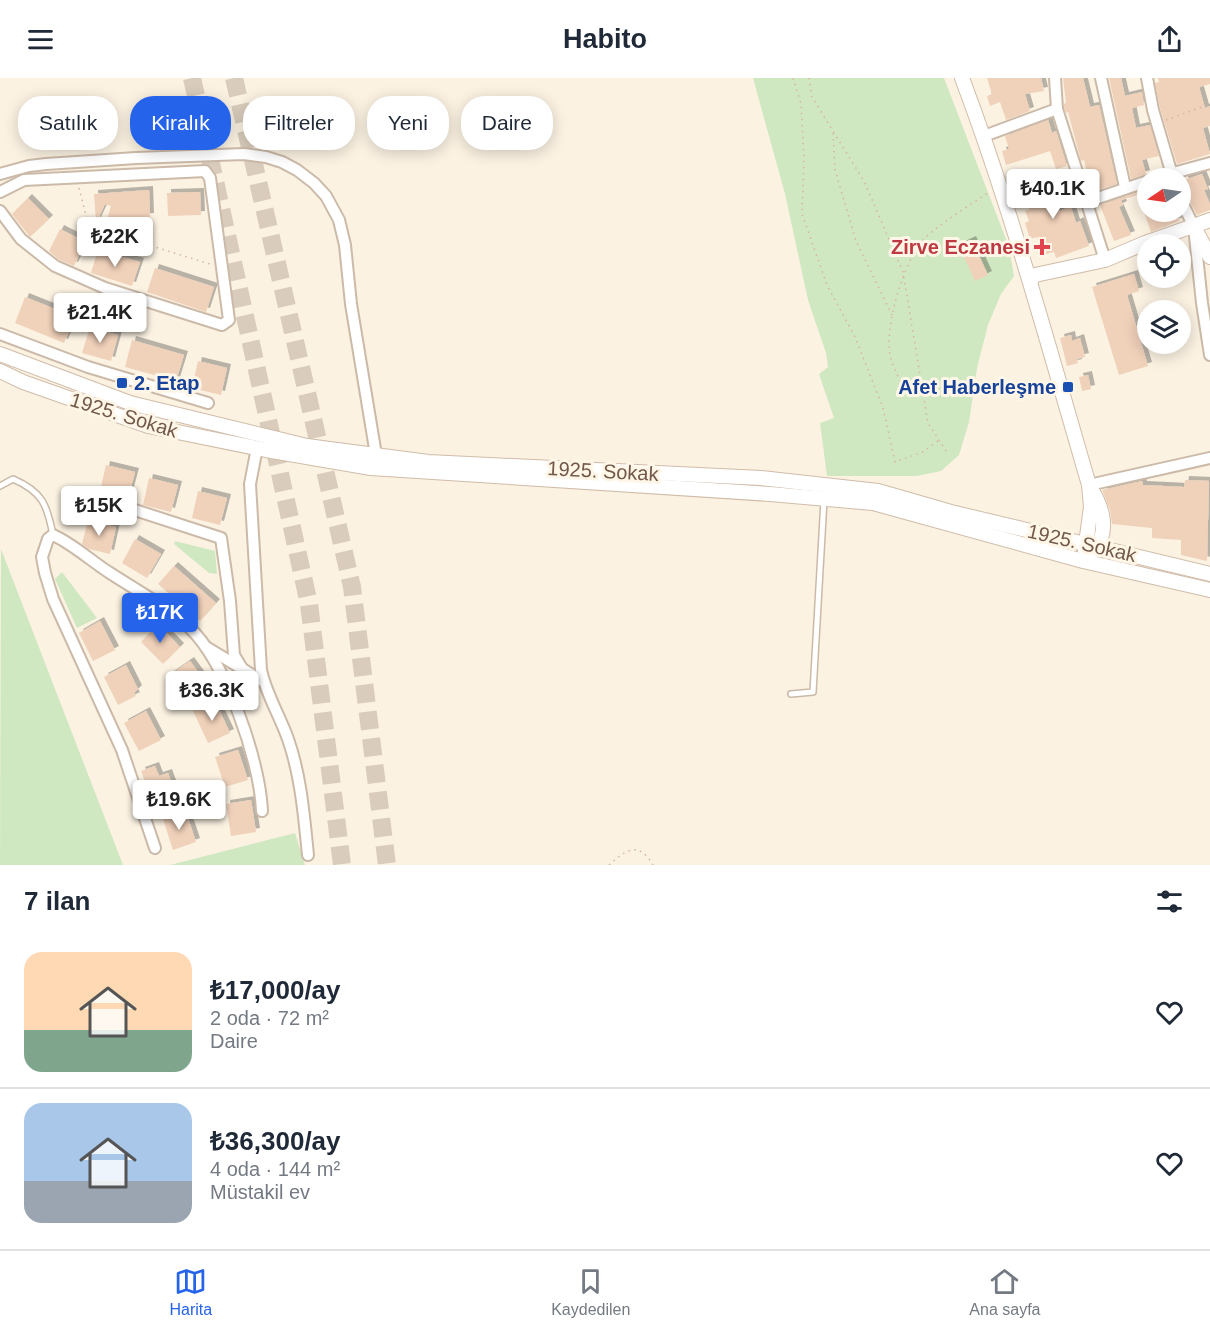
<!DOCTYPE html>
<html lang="tr">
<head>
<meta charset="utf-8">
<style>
	body { margin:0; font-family:Helvetica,sans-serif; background:#f2f2f3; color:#1f2937; height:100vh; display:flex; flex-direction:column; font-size:22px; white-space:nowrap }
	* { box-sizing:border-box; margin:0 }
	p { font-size:20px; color:#747a83 }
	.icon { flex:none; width:33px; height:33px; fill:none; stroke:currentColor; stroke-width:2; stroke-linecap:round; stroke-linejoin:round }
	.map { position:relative; height:787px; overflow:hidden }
	.drawer { display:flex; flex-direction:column; background:#fff; flex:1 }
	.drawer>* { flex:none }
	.top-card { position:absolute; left:18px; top:18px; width:600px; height:54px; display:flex; gap:12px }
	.needle { width:39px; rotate:257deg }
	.fabs { position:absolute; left:1137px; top:90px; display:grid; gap:12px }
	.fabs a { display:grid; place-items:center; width:54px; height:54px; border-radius:50%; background:#fff; box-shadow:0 3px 15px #0003; font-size:30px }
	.price { position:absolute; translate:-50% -51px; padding:0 14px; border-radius:6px; background:#fff; color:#222; font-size:20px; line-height:39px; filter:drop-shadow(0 2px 3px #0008) }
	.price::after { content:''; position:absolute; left:50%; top:36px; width:18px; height:14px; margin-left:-9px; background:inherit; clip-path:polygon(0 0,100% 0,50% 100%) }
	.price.active { background:#2563eb; color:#fff }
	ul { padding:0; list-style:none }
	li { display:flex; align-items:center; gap:18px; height:150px; padding:0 24px }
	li+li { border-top:2px solid #e0e1e3 }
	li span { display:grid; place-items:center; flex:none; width:168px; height:120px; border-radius:18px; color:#555 }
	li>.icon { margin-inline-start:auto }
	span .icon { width:72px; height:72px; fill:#fffc; stroke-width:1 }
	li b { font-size:26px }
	h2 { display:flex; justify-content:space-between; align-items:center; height:72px; padding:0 24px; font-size:26px }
	.chip { padding:0 21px; border-radius:24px; background:#fff; box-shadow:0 3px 15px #0003; font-size:21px; line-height:54px }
	.chip.active { background:#2563eb; color:#fff }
	header { display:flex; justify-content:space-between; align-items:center; height:78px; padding:0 24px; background:#fff; font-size:27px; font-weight:700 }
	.dock { display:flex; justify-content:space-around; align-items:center; height:84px; border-top:2px solid #e0e1e3; background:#fff; font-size:16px; color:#747a83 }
	.dock a { display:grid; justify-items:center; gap:3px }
	.dock .active { color:#2563eb }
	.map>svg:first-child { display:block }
	.green { fill:#d0e8c1 }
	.building { fill:#f0d1ba; filter:url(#shadow) }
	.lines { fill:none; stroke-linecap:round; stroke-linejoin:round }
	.highway-tunnel { stroke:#d9ccbc; stroke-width:18; stroke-dasharray:18 9; stroke-linecap:butt }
	.lane-casing { stroke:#ccbaa9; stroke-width:8 }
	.street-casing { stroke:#ccbaa9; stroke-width:14 }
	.secondary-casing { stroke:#d1bca9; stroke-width:16 }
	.path { stroke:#d4b59e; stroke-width:1.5; stroke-dasharray:1.5 4.5; stroke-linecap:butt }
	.lane { stroke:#fff; stroke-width:5 }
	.street { stroke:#fff; stroke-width:10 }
	.secondary { stroke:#fff; stroke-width:14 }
	.health-dot { fill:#e0444e; stroke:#fff6e8; stroke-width:2 }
	.transit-dot { fill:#1a4fb4; stroke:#fff6e8; stroke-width:2 }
	.labels { text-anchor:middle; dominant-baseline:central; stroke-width:6; stroke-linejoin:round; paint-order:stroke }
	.health-label { font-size:20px; font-weight:bold; fill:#be3a42; stroke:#fff6e8; text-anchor:end }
	.transit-label { font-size:20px; font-weight:bold; fill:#164399; stroke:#fff6e8; text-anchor:start }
	.street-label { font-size:20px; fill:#725949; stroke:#fff6e8 }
</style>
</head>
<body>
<header><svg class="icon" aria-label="menu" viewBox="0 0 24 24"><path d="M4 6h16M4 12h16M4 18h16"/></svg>Habito<svg class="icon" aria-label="share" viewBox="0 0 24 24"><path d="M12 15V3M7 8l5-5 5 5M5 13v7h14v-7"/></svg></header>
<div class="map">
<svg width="1210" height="787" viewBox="0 0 1210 787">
	<defs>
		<filter id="shadow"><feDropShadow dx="4" dy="-4" stdDeviation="0" flood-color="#0004"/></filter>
	</defs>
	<rect width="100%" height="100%" fill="#fbf2e2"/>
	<!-- green -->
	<g class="green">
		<polygon points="753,0 944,0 1009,169 1014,198 1001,216 988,247 977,290 969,344 959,377 941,393 917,398 827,398 820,345 834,340 819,296 828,289 826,275 808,222 785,116"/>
		<polygon points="175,463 215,473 217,496 209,495 174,466"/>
		<polygon points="1,471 123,787 0,787"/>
		<polygon points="62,494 97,540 77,550 55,501"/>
		<polygon points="295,755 305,787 170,787"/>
	</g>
	<!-- building -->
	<g class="building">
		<polygon points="987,0 1041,0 1044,13 1025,16 1030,33 1006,42 1000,24 990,28 987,18 992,16"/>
		<polygon points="1063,0 1083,0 1090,29 1099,27 1117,106 1091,114 1084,82 1081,83 1068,34 1066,35 1064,30 1064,26 1066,25"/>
		<polygon points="1109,0 1121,0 1125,18 1142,14 1144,27 1132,30 1136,50 1150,47 1159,78 1142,82 1146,96 1131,101"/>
		<polygon points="1158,0 1210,0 1210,6 1199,9 1205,30 1210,28 1210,48 1203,50 1210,76 1177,86 1160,30 1155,5 1159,4"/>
		<polygon points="1048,42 1052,55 1056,53 1067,88 1056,91 1050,73 1006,87 1002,73 1009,71 1005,58"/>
		<polygon points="1059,95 1065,112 1046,118 1052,135 1071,129 1076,145 1080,143 1089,168 1056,180 1054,174 1043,177 1037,159 1030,161 1025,145 1029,143 1025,133 1030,131 1027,124 1031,123 1025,107"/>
		<polygon points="1202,96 1208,111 1204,112 1210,126 1210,132 1197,137 1189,122 1191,121 1184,102"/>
		<polygon points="1073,107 1079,126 1071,128 1065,110"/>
		<polygon points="1148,111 1148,134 1176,134 1179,143 1151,154 1138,117 1121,122 1123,127 1119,129 1131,157 1114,163 1100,127"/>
		<polygon points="149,112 150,139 107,142 111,128 105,126 96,145 94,116"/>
		<polygon points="200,114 201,137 168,138 167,115"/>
		<polygon points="28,120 49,141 30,159 12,136"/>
		<polygon points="60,151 86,164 74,188 58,181 49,173"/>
		<polygon points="972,162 988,197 975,203 959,168"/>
		<polygon points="98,172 140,184 132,208 91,195"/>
		<polygon points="155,190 214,209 206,234 147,214"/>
		<polygon points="1134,196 1139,213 1127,217 1148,288 1119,297 1092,209"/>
		<polygon points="25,219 75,239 64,265 15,245"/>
		<polygon points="90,249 118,257 111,283 82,275"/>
		<polygon points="1071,257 1072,263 1080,260 1085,279 1077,281 1078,285 1067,288 1060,260"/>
		<polygon points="132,262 184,277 176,303 125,289"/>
		<polygon points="198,283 227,290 221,317 192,310"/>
		<polygon points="1088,297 1091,311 1082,313 1079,299"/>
		<polygon points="106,387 135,394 128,420 100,413"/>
		<polygon points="149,400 178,407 171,434 143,427"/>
		<polygon points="1185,402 1209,403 1207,483 1181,477 1181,462 1152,460 1152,450 1112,446 1110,432 1102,412 1142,403 1143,407 1184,409"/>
		<polygon points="198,413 227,420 220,447 192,440"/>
		<polygon points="88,442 116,449 110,476 89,471 82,466"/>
		<polygon points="135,461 161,476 147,500 122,485"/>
		<polygon points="174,488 216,525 200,543 158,506"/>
		<polygon points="100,543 115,572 93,583 79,555"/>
		<polygon points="158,546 180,569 163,586 141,564"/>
		<polygon points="190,583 209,609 189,623 170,597"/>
		<polygon points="126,587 138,611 134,615 136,618 118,627 104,599"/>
		<polygon points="215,623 230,655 208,665 193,633"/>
		<polygon points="146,633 161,662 139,673 124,645"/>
		<polygon points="238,672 248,702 225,709 215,679"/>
		<polygon points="155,688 159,698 168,695 175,714 152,723 141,693"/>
		<polygon points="251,722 256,754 231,758 226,726"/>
		<polygon points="186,734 196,764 173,772 163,741"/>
	</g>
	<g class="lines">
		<!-- highway-tunnel -->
		<g class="highway-tunnel">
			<polyline points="192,0 309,526 342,787"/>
			<polyline points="234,0 352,509 387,787"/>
		</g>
		<defs>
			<g id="lane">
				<path d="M0,408L13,401C43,414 47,427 53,457"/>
				<polyline points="791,616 813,614 824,422"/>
			</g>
			<g id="street">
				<polyline points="1055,0 1057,31 1105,182"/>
				<polyline points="1101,0 1125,109"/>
				<polyline points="1147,0 1153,32 1173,100"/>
				<polyline points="984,58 1057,31"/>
				<polyline points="0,96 29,88 46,86 136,80 244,76 266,79 282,84 297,92 314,105 326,118 339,142 345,167 351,226 376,377"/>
				<polyline points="1155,100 1210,85"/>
				<polyline points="0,114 24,102 205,93 210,100 229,242 222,247 105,210 55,188 21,161 0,133"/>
				<polyline points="1180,120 1194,149 1202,225 1210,277"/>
				<polyline points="1086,124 1148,103"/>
				<polyline points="0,256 88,289 208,325"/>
				<path d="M257,370L250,406L261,592C266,616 280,638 288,661C301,698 304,738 308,777"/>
				<polyline points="1089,407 1210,380"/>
				<polyline points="104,422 221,460 230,523 234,577 243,592"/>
				<polyline points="206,569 264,604"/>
				<path d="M155,770L122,672L53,521L45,495L42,479L48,461L53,457C73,466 91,483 110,495C136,512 166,528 189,549C226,584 260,683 262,733"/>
			</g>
			<g id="secondary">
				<path d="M962,0C1012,133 1049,270 1089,407L1091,429L1085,473"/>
				<polyline points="1194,149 1210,179"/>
				<polyline points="1030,203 1035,197 1105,182 1145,165 1210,142"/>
				<polyline points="0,276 130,325 307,368 428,384 761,400 878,413 951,434 1210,496"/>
				<polyline points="0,293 23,304 148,348 266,372 371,390 770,416 873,425 1083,483 1210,512"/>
				<path d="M1091,411C1103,430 1110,455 1093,473"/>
			</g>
		</defs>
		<!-- lane casing -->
		<use href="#lane" class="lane-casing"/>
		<!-- street casing -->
		<use href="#street" class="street-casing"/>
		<!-- secondary casing -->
		<use href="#secondary" class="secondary-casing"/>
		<!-- path -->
		<g class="path">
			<polyline points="793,0 801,26 804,79 802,136 827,207 855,259 883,330 895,384 923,374 939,362"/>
			<polyline points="809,0 812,19 864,103 903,194 928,345 948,376"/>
			<polyline points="1166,42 1210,26"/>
			<polyline points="833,55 835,92 856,163 892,237"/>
			<polyline points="79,110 87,141 106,154 210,186"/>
			<path d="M922,307L903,308C897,297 889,281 889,269C888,238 905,178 928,157C947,141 969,128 989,114"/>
			<path d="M609,787C626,772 638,762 653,787"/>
		</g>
		<!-- lane -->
		<use href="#lane" class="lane"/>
		<!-- street -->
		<use href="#street" class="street"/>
		<!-- secondary -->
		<use href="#secondary" class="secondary"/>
	</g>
	<!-- markers -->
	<path class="health-dot" d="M1039 160h6v6h6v6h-6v6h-6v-6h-6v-6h6z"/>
	<g class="transit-dot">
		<rect x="116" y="299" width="12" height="12" rx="3"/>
		<rect x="1062" y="303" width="12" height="12" rx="3"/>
	</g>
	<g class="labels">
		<!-- health labels -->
		<g class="health-label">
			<text x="1030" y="169">Zirve Eczanesi</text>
		</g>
		<!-- transit labels -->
		<g class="transit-label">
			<text x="134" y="305">2. Etap</text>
			<text x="1056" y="309" text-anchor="end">Afet Haberleşme</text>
		</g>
		<!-- street labels -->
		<g class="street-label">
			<text transform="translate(124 337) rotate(17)">1925. Sokak</text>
			<text transform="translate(603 393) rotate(3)">1925. Sokak</text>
			<text transform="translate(1082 465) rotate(13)">1925. Sokak</text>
		</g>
	</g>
</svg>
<div class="fabs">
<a><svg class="needle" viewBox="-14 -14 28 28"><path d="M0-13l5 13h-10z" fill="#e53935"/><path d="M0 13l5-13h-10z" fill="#747a83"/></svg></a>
<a><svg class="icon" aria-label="locate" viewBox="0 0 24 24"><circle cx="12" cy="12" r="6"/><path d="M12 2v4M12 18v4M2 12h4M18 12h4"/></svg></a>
<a><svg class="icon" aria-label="layers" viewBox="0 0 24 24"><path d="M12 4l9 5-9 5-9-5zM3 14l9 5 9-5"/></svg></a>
</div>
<b class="price" style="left:1053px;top:142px">₺40.1K</b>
<b class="price" style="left:115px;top:190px">₺22K</b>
<b class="price" style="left:100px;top:266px">₺21.4K</b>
<b class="price" style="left:99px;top:459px">₺15K</b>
<b class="price active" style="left:160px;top:566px">₺17K</b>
<b class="price" style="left:212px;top:644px">₺36.3K</b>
<b class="price" style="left:179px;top:753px">₺19.6K</b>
<div class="top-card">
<a class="chip">Satılık</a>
<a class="chip active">Kiralık</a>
<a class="chip">Filtreler</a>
<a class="chip">Yeni</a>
<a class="chip">Daire</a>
</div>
</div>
<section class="drawer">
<h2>7 ilan<svg class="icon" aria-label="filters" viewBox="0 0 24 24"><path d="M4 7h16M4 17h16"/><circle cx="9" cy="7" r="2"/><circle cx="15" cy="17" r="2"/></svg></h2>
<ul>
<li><span style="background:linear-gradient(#ffd9b3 65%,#7fa58c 0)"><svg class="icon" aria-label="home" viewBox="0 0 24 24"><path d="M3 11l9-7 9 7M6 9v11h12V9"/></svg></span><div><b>₺17,000/ay</b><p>2 oda · 72 m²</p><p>Daire</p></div><svg class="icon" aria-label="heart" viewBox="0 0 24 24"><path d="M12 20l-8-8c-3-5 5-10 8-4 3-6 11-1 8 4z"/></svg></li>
<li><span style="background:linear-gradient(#a9c7e8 65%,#9aa5b1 0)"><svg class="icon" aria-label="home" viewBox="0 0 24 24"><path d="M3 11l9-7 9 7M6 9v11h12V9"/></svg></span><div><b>₺36,300/ay</b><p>4 oda · 144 m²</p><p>Müstakil ev</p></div><svg class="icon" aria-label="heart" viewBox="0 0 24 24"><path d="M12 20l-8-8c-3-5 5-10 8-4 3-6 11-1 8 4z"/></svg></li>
</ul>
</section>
<nav class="dock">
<a class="active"><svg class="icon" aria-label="map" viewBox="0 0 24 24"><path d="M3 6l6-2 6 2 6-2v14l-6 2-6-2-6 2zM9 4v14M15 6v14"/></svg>Harita</a>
<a><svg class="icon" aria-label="saved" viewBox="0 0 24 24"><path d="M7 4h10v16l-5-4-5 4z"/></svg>Kaydedilen</a>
<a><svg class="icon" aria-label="home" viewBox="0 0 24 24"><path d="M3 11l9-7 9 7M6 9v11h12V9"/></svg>Ana sayfa</a>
</nav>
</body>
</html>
